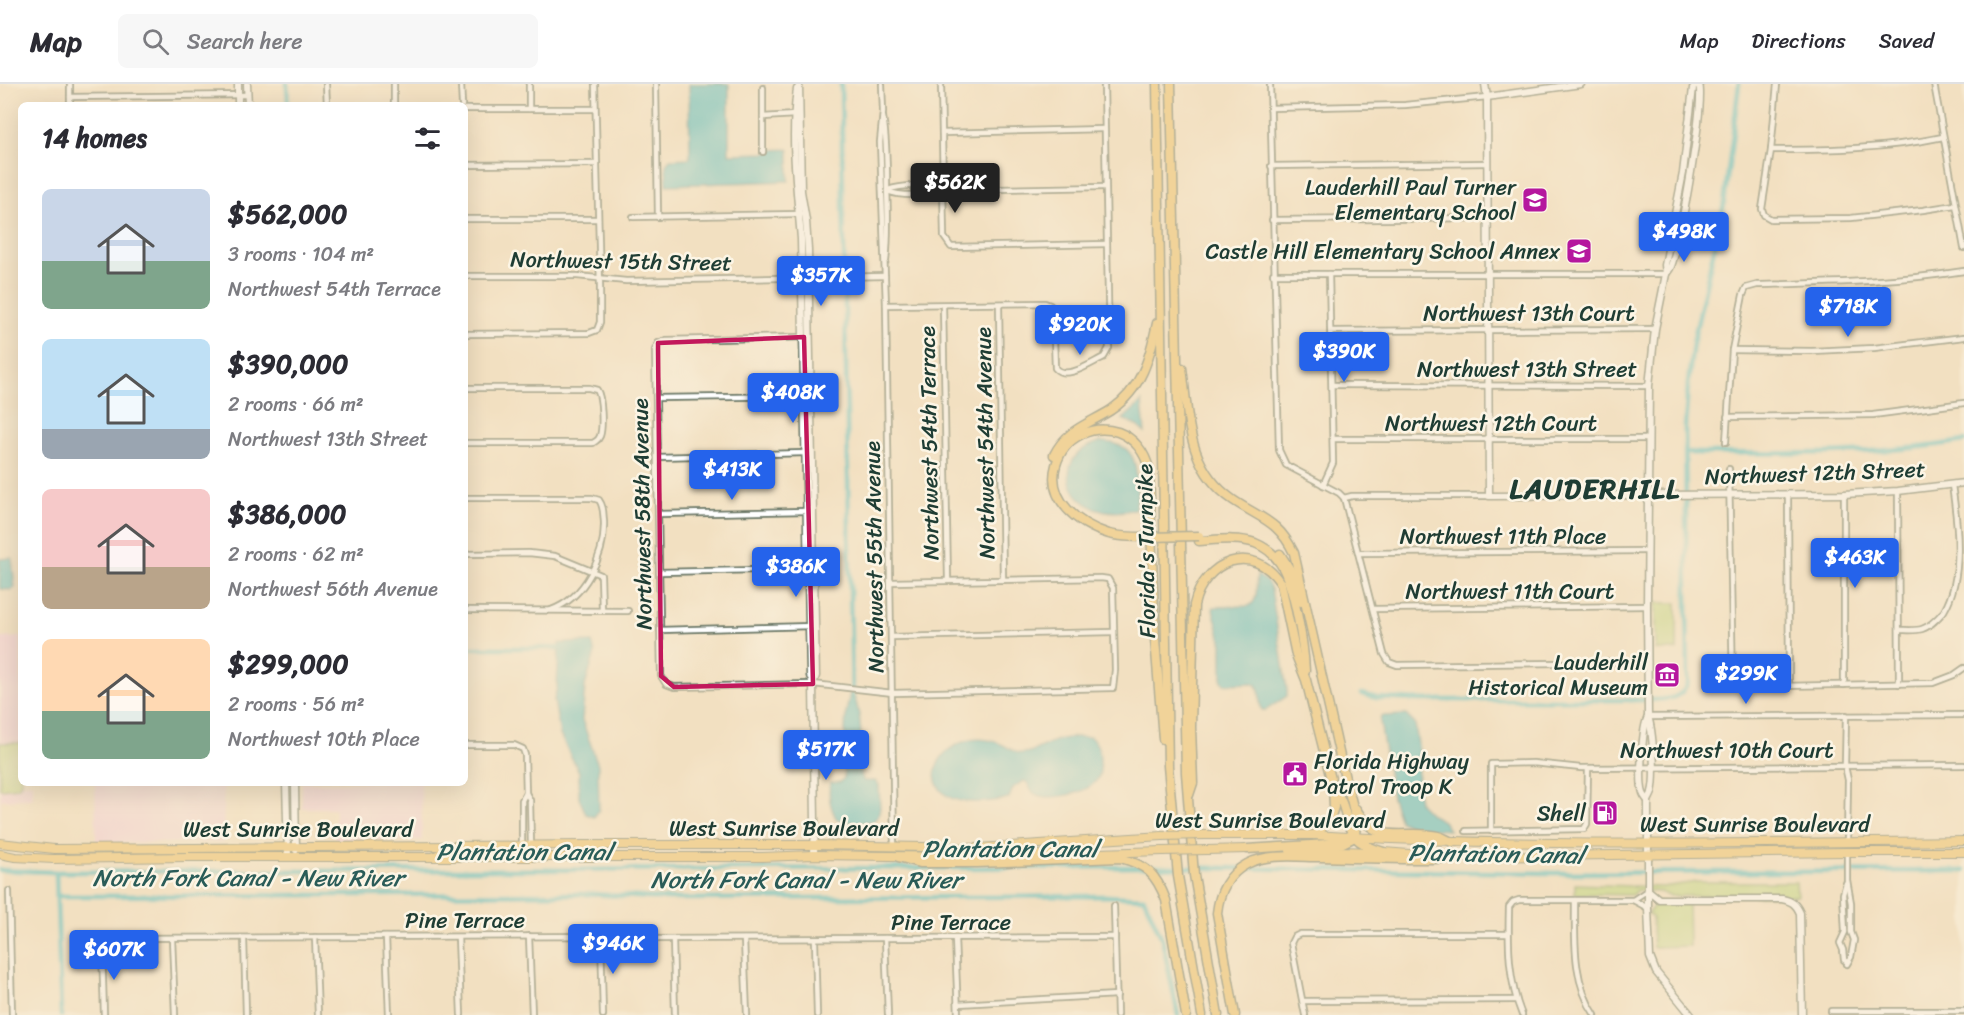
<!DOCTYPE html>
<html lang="en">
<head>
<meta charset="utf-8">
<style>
	body { margin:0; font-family:Sriracha,sans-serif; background:#f7f7f7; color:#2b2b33; height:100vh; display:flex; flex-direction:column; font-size:22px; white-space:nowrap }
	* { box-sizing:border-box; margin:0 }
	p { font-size:20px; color:#7c7c81 }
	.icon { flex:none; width:33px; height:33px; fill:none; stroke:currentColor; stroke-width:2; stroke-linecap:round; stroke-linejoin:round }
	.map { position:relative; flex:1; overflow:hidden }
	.panel { position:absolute; left:18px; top:18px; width:450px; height:684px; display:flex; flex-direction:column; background:#fff; border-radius:9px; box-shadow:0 6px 24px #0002 }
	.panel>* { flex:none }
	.price { position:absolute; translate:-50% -51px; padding:0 14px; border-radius:6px; background:#2563eb; color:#fff; font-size:20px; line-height:39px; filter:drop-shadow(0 2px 3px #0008) }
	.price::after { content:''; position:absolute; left:50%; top:36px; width:18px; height:14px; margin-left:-9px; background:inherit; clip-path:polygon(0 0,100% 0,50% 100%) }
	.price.active { background:#222; color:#fff }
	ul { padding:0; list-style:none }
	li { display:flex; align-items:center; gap:18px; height:150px; padding:0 24px }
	li span { display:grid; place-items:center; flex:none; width:168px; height:120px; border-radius:9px; color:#555 }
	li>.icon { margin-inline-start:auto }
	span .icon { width:72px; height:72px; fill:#fffc; stroke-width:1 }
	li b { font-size:26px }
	h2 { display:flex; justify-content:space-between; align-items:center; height:72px; padding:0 24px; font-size:26px }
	header { display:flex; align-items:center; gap:36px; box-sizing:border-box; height:84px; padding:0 30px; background:#fff; border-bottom:2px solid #e1e1e2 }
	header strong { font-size:28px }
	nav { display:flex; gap:33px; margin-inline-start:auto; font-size:21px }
	.search { width:420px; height:54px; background:#f7f7f7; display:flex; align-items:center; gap:15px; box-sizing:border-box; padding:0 21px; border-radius:9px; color:#7c7c81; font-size:22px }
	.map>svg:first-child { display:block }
	.built { fill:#f3cfde }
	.green { fill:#bad57a; stroke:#6c8957; stroke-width:1.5 }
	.water { fill:#4cbbc2; stroke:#367c7b; stroke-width:1.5 }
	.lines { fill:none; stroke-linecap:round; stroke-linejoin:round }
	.canal { stroke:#4cbbc2; stroke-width:5 }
	.minor-casing { stroke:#697665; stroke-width:8 }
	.tertiary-casing { stroke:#697665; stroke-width:9 }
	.primary-casing { stroke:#697665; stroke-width:10 }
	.trunk-casing { stroke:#697665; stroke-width:10 }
	.motorway-casing { stroke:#697665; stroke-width:11 }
	.minor { stroke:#fff; stroke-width:4.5 }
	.tertiary { stroke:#fff; stroke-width:6 }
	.primary { stroke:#efc469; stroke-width:8 }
	.trunk { stroke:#efc469; stroke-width:8 }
	.motorway { stroke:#efc469; stroke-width:8 }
	.trunk-bridge-casing { stroke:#697665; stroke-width:10; stroke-linecap:butt }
	.motorway-bridge-casing { stroke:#697665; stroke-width:11; stroke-linecap:butt }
	.trunk-bridge { stroke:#efc469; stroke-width:8 }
	.motorway-bridge { stroke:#efc469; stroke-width:8 }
	.marked { fill:none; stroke:#c2185b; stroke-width:4.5; stroke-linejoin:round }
	.labels { text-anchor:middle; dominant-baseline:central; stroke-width:5; stroke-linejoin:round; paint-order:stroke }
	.poi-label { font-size:22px; fill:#1f3d34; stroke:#fcf5e5; text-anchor:end }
	.street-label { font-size:22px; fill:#1f3d34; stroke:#fcf5e5 }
	.water-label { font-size:24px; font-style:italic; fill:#2a5c58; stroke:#fcf5e5 }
	.district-label { font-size:28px; font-weight:bold; letter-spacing:1.5px; fill:#1f3d34; stroke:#fcf5e5 }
</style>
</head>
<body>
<header>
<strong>Map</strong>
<div class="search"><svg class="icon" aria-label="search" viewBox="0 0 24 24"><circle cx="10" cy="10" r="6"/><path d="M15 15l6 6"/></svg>Search here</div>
<nav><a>Map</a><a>Directions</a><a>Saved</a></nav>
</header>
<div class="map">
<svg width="1964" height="931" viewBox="0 0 1964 931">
	<rect width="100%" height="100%" fill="#fcf5e5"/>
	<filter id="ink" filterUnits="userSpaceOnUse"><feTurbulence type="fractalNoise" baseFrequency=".0167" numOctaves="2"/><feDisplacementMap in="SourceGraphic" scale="12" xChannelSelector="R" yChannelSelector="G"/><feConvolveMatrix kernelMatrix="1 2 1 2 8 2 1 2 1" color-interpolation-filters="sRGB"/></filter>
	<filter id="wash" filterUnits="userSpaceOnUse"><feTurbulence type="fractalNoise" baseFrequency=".008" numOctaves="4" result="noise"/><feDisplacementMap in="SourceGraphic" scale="24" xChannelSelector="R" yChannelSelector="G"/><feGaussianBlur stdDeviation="1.35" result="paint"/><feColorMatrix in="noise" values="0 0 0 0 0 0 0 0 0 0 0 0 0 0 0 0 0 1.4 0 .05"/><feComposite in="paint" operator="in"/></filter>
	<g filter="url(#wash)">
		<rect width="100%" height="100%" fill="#f2e0c1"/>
		<!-- built -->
		<g class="built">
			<polygon points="21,553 21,699 32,699 32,715 1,716 0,752 0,554"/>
			<polygon points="95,699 223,699 224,758 96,759"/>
			<polygon points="302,699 421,699 422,756 335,756 335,724 302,724"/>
		</g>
		<!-- green -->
		<g class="green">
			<rect x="1656" y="519" width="21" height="47"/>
			<polygon points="0,659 21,659 21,699 18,703 0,705"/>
			<polygon points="1697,798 1796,798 1797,812 1669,812 1660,808 1637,806 1632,811 1575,810 1575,800 1662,803"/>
			<polygon points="1659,818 1688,818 1689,862 1653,863 1652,833 1648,830 1654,821"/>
		</g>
		<!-- water -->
		<g class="water">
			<polygon points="689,0 729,0 729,70 768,69 768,66 789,65 789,97 667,101 666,80 670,75 690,74"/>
			<polygon points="1142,318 1145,349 1137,342 1123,335"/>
			<path d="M1100,358C1131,358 1137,374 1137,401C1137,409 1138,417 1135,425C1071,442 1043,373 1100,358Z"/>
			<polygon points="12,474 15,504 12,506 0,505 0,475"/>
			<path d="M1257,491L1267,498L1271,505L1287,606V612L1266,626H1262C1257,617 1264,605 1253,599L1224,600L1222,597V560L1213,525L1214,523L1249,522C1260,516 1255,502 1257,491Z"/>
			<polygon points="592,558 595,569 585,602 582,636 598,681 599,726 594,733 586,730 579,714 579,688 560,651 554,616 557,603 559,559"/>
			<path d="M852,608C860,624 861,643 861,662H856V664L844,662L846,629L850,609Z"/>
			<polygon points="1406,631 1415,640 1419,667 1417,703 1419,719 1430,730 1443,737 1449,746 1415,744 1400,737 1392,714 1380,637 1381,632"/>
			<path d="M1076,653H1090C1097,658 1099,664 1100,673C1100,679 1101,687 1099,692C1094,709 1049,718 1035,710C1030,707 1029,702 1027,698L1023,697L1013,704L1009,714C993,718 961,722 946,711C925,694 938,670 958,660C972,653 989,654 1003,661C1008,663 1014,668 1019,669C1031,671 1046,659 1058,656C1064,654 1070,654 1076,653Z"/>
			<path d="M844,674H861V691L864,697H875L879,701L880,724L878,733L872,738H844L837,736C830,723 828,713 830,699L840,698L844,694Z"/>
		</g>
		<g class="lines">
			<!-- canal -->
			<g class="canal">
				<polyline points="287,0 288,21"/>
				<polyline points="841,0 852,614"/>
				<path d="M1686,369C1778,369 1872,373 1964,357"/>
				<polyline points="465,564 558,564"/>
				<path d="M1362,610L1377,614L1418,616H1652C1669,615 1682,615 1688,598L1685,344L1688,300L1693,259L1724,120L1739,0"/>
				<polyline points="0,786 56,788 1149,783 1551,789 1964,787"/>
				<polyline points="56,788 61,931"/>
				<polyline points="57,812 592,810 668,815 1105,812 1144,814 1162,855 1178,931"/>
			</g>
		</g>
	</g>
	<g filter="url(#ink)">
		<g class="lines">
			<defs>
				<g id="minor">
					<polyline points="70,0 70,21"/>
					<polyline points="326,0 327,21"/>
					<polyline points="461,0 462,21"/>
					<polyline points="529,0 529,25"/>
					<polyline points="656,0 658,133"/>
					<polyline points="882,0 883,28 880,58 886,221 894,763"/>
					<polyline points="941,0 944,153 951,163 1107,160"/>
					<polyline points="1270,0 1279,366 1286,381 1339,409 1344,414"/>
					<polyline points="1777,0 1771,66 1762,125 1764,131 1771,135 1851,134 1923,126 1955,121"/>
					<polyline points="1934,0 1964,164"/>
					<polyline points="763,4 763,68"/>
					<polyline points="70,13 247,11"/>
					<polyline points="394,21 394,0"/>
					<polyline points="1270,24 1405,21 1487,13"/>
					<polyline points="465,25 595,25"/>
					<polyline points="763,33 795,31"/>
					<path d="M883,33C887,56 887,80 887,103C888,128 889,153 886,177"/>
					<polyline points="942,49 1104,45"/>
					<path d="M1771,66C1829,66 1886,65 1943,53"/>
					<polyline points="465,81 597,80"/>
					<polyline points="1271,82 1487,79"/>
					<path d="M888,106C900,101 932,100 943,106"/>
					<path d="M887,107C902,113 929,112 943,106L1105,103"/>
					<polyline points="633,133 801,130"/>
					<polyline points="465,135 598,135"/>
					<polyline points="1272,136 1487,134"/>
					<polyline points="1273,190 1666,190"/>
					<polyline points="465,192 577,192 626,197 885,192"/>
					<path d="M886,221L1045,219L1050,221L1053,225L1055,284C1066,297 1091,279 1104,273L1109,264L1104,0"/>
					<polyline points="943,221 948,496"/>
					<polyline points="999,221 1003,496"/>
					<polyline points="1331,247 1655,245"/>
					<polyline points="465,250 589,249 597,246 600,238 600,202 595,0"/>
					<polyline points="804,253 666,256 658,259 655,266 661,592 666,600 674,603 813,600 893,609 1113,604 1115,586 1113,504 1108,495 1101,494 891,498"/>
					<polyline points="1732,266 1812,267 1874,264 1964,253"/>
					<polyline points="1332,301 1649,302"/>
					<path d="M465,304H589L597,306C602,313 603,343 600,352C598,357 597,356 593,359H465"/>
					<polyline points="656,314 805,312"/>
					<polyline points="1727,333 1873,331 1964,319"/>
					<polyline points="1334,355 1648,355"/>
					<path d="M1726,358L1732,266L1743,211L1746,204L1757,201C1826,199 1895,198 1964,187"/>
					<polyline points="657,373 806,369"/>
					<polyline points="1729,385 1733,603 1933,599 1954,591 1964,584"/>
					<polyline points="1323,401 1333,379 1329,190"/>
					<polyline points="1898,407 1899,600"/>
					<polyline points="1844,410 1844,601"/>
					<polyline points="1788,411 1789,601"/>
					<path d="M465,414H592L599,416C604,423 603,429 604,438C605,472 585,514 551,526"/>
					<polyline points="1344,414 1384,570 1389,578 1397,581 1648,578"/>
					<polyline points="1344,414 1352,412 1489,412"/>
					<polyline points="658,430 807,427"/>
					<polyline points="1359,469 1647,467"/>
					<polyline points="465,470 529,469 555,472 601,491 602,526"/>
					<polyline points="659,488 814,485"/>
					<polyline points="1373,525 1647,522"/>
					<polyline points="465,526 628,527"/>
					<polyline points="660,546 812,542"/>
					<path d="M1899,546C1906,546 1916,547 1922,545C1931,542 1938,534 1944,527C1964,493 1958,442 1952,401"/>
					<polyline points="892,553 1114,548"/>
					<polyline points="1846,631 1845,682 1848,696 1847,758"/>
					<polyline points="1648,633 1964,631"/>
					<polyline points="465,661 514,661 523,665 525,671 526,709 522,716 522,762"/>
					<polyline points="526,709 530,716 531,762"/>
					<polyline points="1466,747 1584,745 1587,740 1588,684"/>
					<polyline points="1491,747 1491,680 1533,679 1581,684 1964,681"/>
					<polyline points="1846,799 1843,810 1845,848 1840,859 1843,866 1844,876 1847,878"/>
					<polyline points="9,807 12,931"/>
					<path d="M1575,816C1575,855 1572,898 1595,931"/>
					<polyline points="1633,816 1648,806"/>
					<polyline points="1114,822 1117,931"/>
					<polyline points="529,852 532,931"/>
					<polyline points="601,852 603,931"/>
					<polyline points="315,853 318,931"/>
					<polyline points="386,853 389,931"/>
					<polyline points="458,853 461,931"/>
					<polyline points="172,854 175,931"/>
					<polyline points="244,854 246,931"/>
					<polyline points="885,854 888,931"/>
					<polyline points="955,854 958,931"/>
					<polyline points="673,855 675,931"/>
					<polyline points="744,855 747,931"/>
					<polyline points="815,855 817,931"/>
					<polyline points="1847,880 1851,873 1854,856 1851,848 1851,819 1847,796 1847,768"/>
					<polyline points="1303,917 1516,916"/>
					<polyline points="958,920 1117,911"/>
					<polyline points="1831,927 1964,927"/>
					<polyline points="104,931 102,863 106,857 114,854 607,852 650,855 1115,853"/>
					<polyline points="1305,931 1291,859 1294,853 1300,850 1508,850"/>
					<path d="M1522,931C1508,897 1508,859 1509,823L1513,818L1519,816H1633L1648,824"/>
				</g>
				<g id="tertiary">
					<polyline points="238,0 238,21"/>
					<polyline points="247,0 248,21"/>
					<polyline points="799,0 801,107 806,137 808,166 816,592 813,600 815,738 814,771"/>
					<polyline points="1485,0 1487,13 1489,412 1844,410 1898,407 1964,399"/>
					<path d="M797,5C790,55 797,105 801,155L810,592L813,599"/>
					<polyline points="1487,13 1581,0"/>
					<path d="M1666,190C1668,187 1670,185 1671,182C1680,161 1705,19 1699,0"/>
					<path d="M1648,633C1642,643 1639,698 1643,709C1644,712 1646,714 1648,717"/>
					<polyline points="286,699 288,773"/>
					<polyline points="295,699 296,766"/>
					<path d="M1648,806L1659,815H1782C1792,817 1796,820 1800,829L1802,931"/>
					<path d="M1691,931L1656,888L1650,873L1648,824V717C1649,714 1652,711 1652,708C1656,695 1653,646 1648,633L1647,522L1649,302L1655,245L1666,190L1665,181L1683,89L1693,4L1696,0"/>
				</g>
				<g id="primary">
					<path d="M1314,751C1530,764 1747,759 1964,757"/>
					<polyline points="1290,766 1384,768 1434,772"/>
					<polyline points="1467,773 1847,768 1964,768"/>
				</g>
				<g id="trunk">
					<polyline points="1204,751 1314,751"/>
					<polyline points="0,759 54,765 585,761 814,761 978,764 1162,752"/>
					<polyline points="1206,766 1247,765"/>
					<polyline points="0,770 15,773 54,775 186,773 762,773 814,771 967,773 1163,767"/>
					<polyline points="435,772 445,768 524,767"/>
				</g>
				<g id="motorway">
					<polyline points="1157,0 1168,682 1178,792 1202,931"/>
					<polyline points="1171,0 1186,689 1194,791 1218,931"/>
					<path d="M1182,284C1189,333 1186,384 1233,416C1261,435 1278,436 1294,469L1346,699C1352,717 1357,734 1355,753"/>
					<path d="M1054,371C1067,345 1089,340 1111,326C1142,305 1150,273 1157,239"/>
					<path d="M1146,453C1133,453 1121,453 1109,450C1079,441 1046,416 1056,381C1060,367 1069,356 1082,350C1093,345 1106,344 1118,348C1134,354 1145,368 1149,385L1155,555L1163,655"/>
					<path d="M1199,457C1217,456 1238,453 1255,459C1265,463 1274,470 1280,479C1294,500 1304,561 1305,587"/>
					<polyline points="1280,470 1292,489 1301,518"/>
					<path d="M1333,703C1356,733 1335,755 1384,768"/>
					<path d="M1189,711L1193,699L1191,643L1194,521C1204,477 1253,456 1281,500L1296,571L1306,596L1333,703L1334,723L1330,735L1319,748L1314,751"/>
					<path d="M1356,725C1378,764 1404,744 1438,752C1443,753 1447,756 1452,758"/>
					<polyline points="1247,765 1343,759 1355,753"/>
					<path d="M898,773L920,779H977L1120,774C1147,781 1156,790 1166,816L1186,931"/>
					<path d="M1235,931L1217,829C1219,809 1228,790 1247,780C1268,769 1297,773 1320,773C1354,774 1388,775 1422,775C1439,775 1456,774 1472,773"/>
				</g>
			</defs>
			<!-- minor casing -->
			<use href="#minor" class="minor-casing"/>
			<!-- tertiary casing -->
			<use href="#tertiary" class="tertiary-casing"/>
			<!-- primary casing -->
			<use href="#primary" class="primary-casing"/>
			<!-- trunk casing -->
			<use href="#trunk" class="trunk-casing"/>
			<!-- motorway casing -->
			<use href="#motorway" class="motorway-casing"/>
			<!-- minor -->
			<use href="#minor" class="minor"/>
			<!-- tertiary -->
			<use href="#tertiary" class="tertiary"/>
			<!-- primary -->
			<use href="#primary" class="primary"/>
			<!-- trunk -->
			<use href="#trunk" class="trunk"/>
			<!-- motorway -->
			<use href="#motorway" class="motorway"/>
			<defs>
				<g id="trunk-bridge">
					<polyline points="1162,752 1204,751"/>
					<polyline points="1163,767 1206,766"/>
				</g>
				<polyline id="motorway-bridge" points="1146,453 1199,452"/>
			</defs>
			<!-- trunk-bridge casing -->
			<use href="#trunk-bridge" class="trunk-bridge-casing"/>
			<!-- motorway-bridge casing -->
			<use href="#motorway-bridge" class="motorway-bridge-casing"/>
			<!-- trunk-bridge -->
			<use href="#trunk-bridge" class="trunk-bridge"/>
			<!-- motorway-bridge -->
			<use href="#motorway-bridge" class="motorway-bridge"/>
		</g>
	</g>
	<!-- marked area -->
	<path d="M0 0H1964V931H0ZM804,253L813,600L674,603L661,592L658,259Z" fill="#f2e0c1" fill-opacity=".55" fill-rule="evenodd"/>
	<path class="marked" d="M804,253L813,600L674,603L661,592L658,259Z"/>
	<!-- icons -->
	<defs>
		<symbol id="school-square" viewBox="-11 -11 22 22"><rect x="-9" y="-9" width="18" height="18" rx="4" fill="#b5179e" stroke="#fcf5e5"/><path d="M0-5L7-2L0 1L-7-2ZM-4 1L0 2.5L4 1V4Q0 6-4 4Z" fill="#fff"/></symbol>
		<symbol id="museum-square" viewBox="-11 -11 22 22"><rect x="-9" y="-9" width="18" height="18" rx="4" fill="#b5179e" stroke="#fcf5e5"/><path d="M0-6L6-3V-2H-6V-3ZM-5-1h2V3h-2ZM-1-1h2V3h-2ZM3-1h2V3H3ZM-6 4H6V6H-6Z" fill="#fff"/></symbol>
		<symbol id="civic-square" viewBox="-11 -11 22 22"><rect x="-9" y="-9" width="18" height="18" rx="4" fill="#b5179e" stroke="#fcf5e5"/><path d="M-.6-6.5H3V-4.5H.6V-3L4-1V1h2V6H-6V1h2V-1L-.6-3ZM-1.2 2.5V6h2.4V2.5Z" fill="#fff"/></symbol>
		<symbol id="fuel-square" viewBox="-11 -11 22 22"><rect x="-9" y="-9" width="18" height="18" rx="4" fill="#b5179e" stroke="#fcf5e5"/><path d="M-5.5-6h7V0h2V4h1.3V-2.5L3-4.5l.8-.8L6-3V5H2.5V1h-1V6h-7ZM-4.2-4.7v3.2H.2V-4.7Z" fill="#fff"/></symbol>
	</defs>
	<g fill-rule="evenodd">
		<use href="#school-square" x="1520" y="101" width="30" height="30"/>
		<use href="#school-square" x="1564" y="152" width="30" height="30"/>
		<use href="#museum-square" x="1652" y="576" width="30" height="30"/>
		<use href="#civic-square" x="1280" y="675" width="30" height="30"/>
		<use href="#fuel-square" x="1590" y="714" width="30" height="30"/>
	</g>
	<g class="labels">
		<!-- poi labels -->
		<g class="poi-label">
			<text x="1516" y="103">Lauderhill Paul Turner<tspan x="1516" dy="25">Elementary School</tspan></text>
			<text x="1560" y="167">Castle Hill Elementary School Annex</text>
			<text x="1648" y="578">Lauderhill<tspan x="1648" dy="25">Historical Museum</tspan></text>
			<text x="1314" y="677" text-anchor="start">Florida Highway<tspan x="1314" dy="25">Patrol Troop K</tspan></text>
			<text x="1586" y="729">Shell</text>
		</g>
		<!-- street labels -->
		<g class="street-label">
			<text transform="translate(621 177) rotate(1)">Northwest 15th Street</text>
			<text x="1529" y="229">Northwest 13th Court</text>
			<text x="1527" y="285">Northwest 13th Street</text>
			<text x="1491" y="339">Northwest 12th Court</text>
			<text transform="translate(929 359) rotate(-91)">Northwest 54th Terrace</text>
			<text transform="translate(985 359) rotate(-91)">Northwest 54th Avenue</text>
			<text transform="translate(1815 389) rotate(-2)">Northwest 12th Street</text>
			<text transform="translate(642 430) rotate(-91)">Northwest 58th Avenue</text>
			<text x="1503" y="452">Northwest 11th Place</text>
			<text transform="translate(1146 467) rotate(-91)">Florida's Turnpike</text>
			<text transform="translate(874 473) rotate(-91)">Northwest 55th Avenue</text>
			<text x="1510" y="507">Northwest 11th Court</text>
			<text x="1727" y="666">Northwest 10th Court</text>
			<text x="1270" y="736">West Sunrise Boulevard</text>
			<text x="1755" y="740">West Sunrise Boulevard</text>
			<text x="784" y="744">West Sunrise Boulevard</text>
			<text x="298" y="745">West Sunrise Boulevard</text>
			<text x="465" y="836">Pine Terrace</text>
			<text x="951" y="838">Pine Terrace</text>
		</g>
		<!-- water labels -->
		<g class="water-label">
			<text x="1010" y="765">Plantation Canal</text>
			<text x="524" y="768">Plantation Canal</text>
			<text transform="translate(1496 770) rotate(1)">Plantation Canal</text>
			<text x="248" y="794">North Fork Canal - New River</text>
			<text x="806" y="796">North Fork Canal - New River</text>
		</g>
		<!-- district labels -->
		<g class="district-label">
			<text x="1595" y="404">LAUDERHILL</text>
		</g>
	</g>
</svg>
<b class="price active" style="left:955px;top:130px">$562K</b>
<b class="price" style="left:1684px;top:179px">$498K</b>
<b class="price" style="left:821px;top:223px">$357K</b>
<b class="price" style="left:1848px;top:254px">$718K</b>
<b class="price" style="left:1080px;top:272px">$920K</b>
<b class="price" style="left:1344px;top:299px">$390K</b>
<b class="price" style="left:793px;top:340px">$408K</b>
<b class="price" style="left:732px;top:417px">$413K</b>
<b class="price" style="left:1855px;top:505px">$463K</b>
<b class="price" style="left:796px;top:514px">$386K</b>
<b class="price" style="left:1746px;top:621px">$299K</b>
<b class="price" style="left:826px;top:697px">$517K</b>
<b class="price" style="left:613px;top:891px">$946K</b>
<b class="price" style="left:114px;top:897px">$607K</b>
<section class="panel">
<h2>14 homes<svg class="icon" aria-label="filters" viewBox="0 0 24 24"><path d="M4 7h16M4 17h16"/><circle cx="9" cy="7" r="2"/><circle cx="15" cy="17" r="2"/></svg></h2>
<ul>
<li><span style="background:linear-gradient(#c9d6e8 60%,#7fa58c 0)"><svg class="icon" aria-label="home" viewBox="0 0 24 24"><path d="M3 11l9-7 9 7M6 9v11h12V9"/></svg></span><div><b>$562,000</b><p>3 rooms · 104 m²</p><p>Northwest 54th Terrace</p></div></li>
<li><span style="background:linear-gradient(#bfe0f5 75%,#9aa5b1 0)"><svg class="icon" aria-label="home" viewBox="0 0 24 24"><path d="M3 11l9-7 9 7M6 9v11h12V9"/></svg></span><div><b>$390,000</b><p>2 rooms · 66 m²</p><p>Northwest 13th Street</p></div></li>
<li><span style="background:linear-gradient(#f6c9c9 65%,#b9a48a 0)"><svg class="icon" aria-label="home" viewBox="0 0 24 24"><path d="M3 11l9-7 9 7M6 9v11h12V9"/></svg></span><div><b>$386,000</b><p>2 rooms · 62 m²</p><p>Northwest 56th Avenue</p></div></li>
<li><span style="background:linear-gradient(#ffd9b3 60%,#7fa58c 0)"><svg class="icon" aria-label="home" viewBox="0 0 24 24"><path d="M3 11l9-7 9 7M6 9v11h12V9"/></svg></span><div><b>$299,000</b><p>2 rooms · 56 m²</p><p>Northwest 10th Place</p></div></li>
</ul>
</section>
</div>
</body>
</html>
